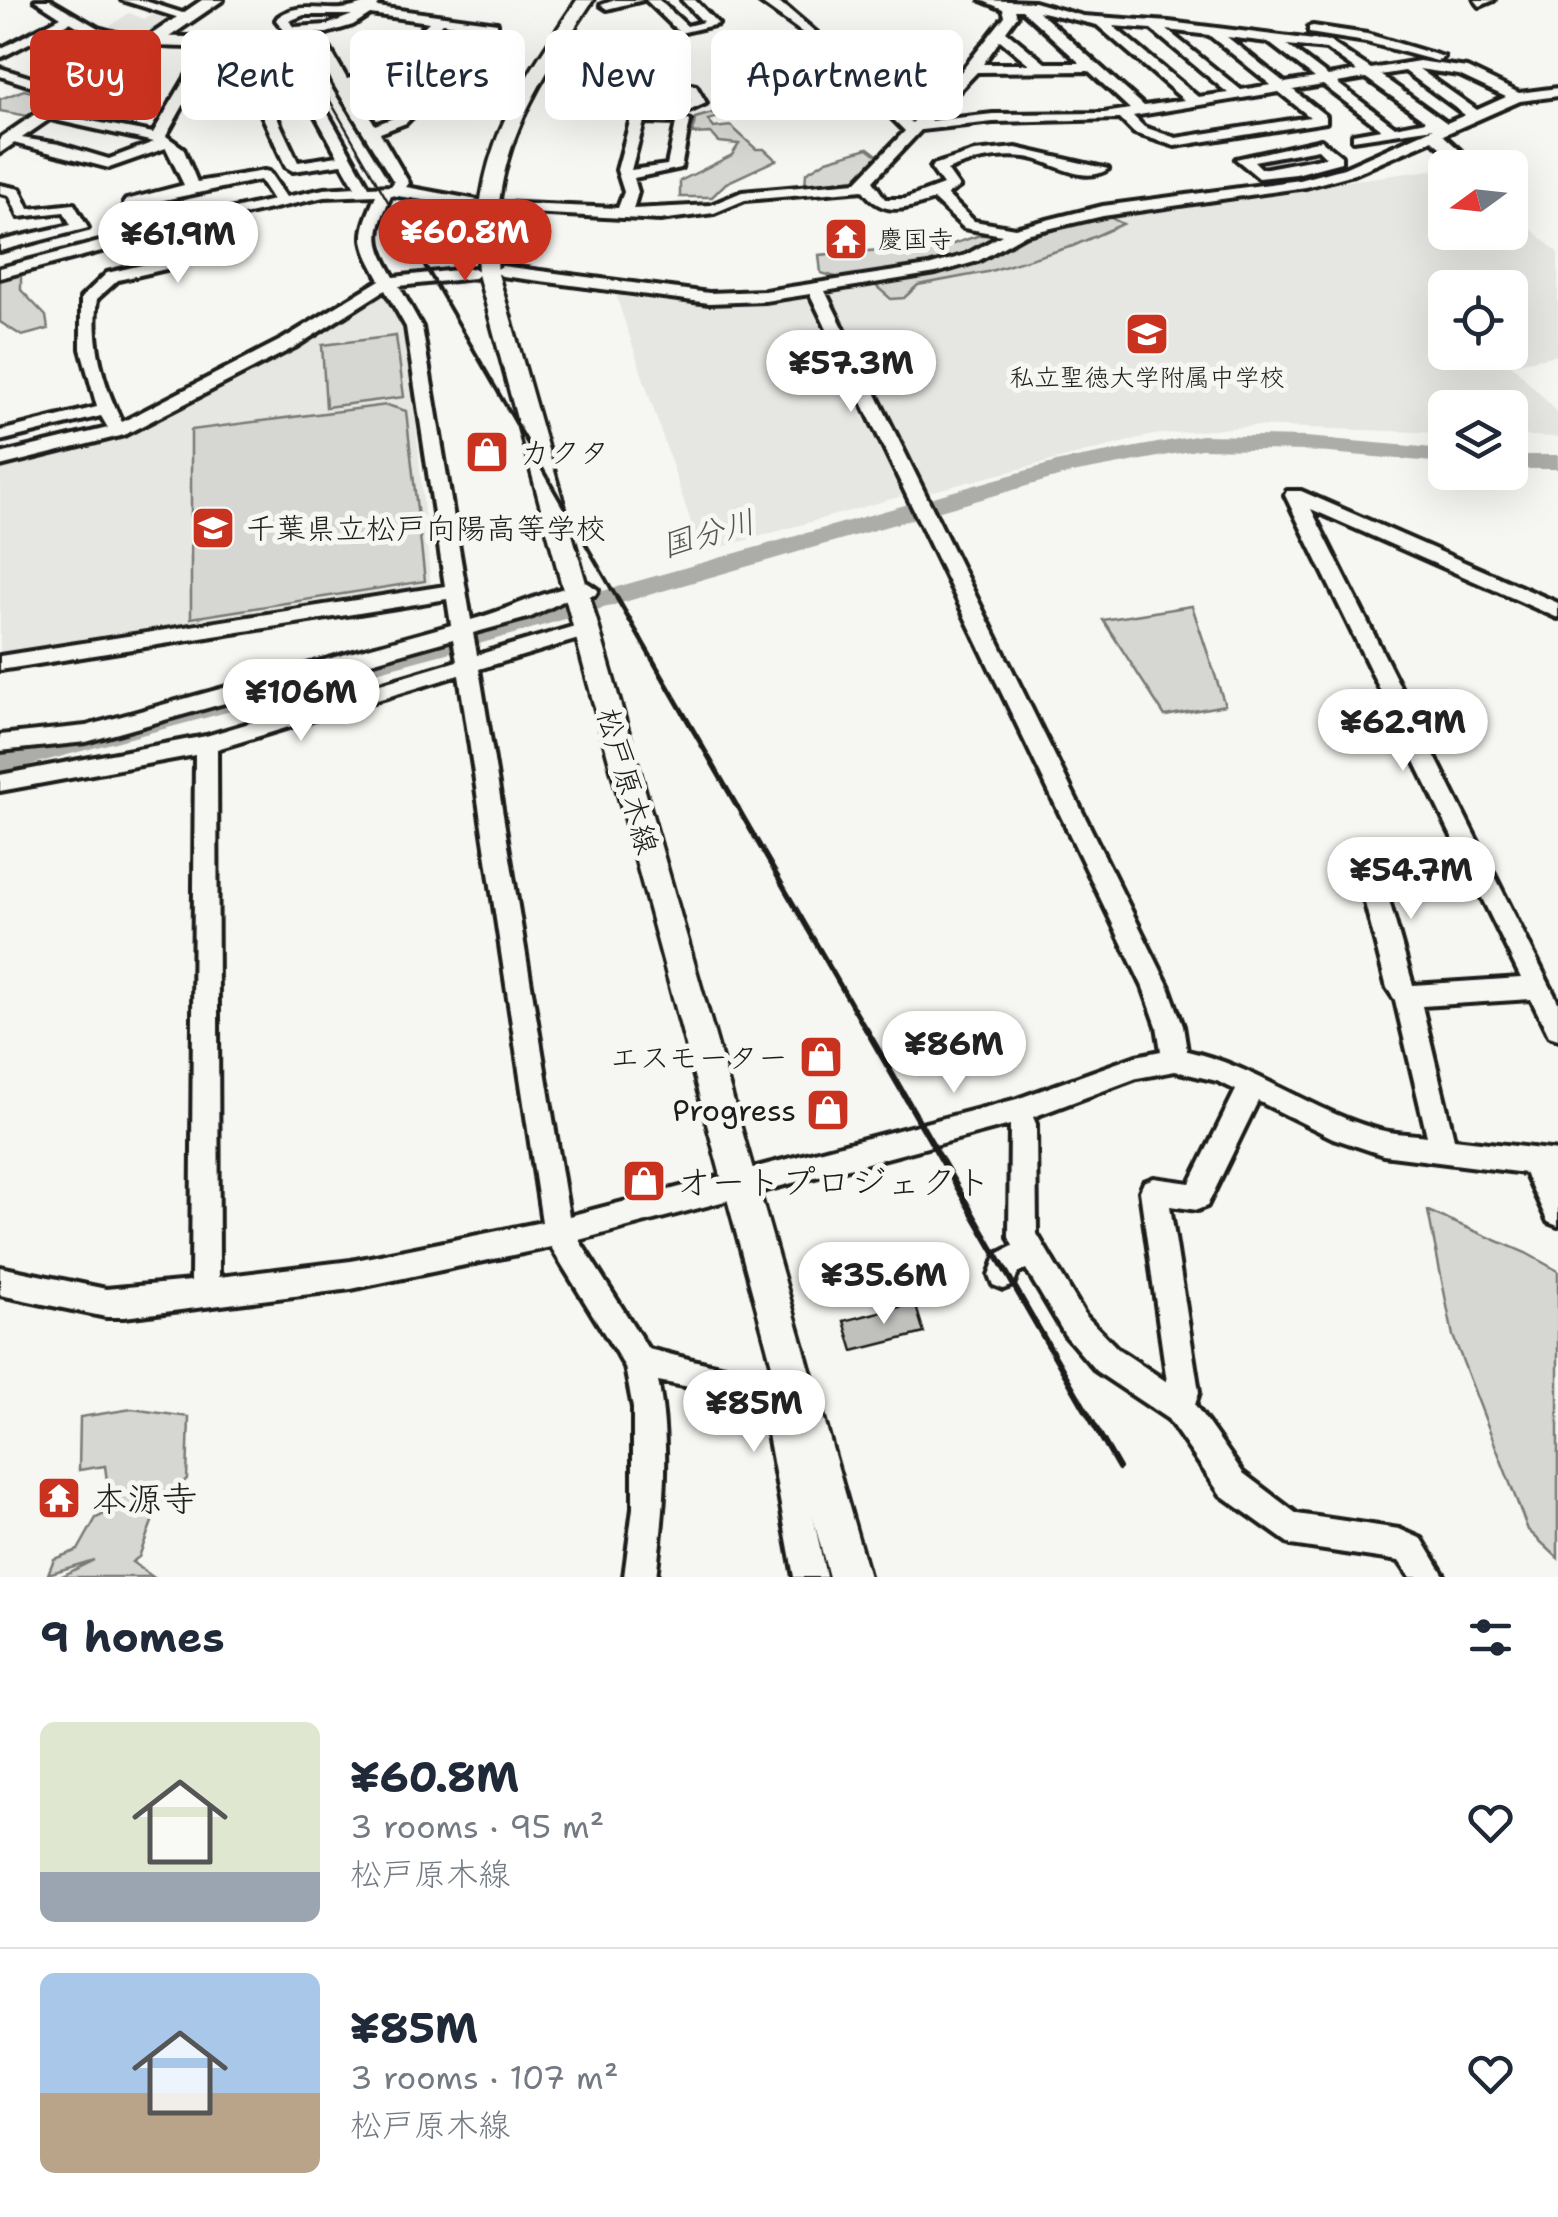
<!DOCTYPE html>
<html lang="en">
<head>
<meta charset="utf-8">
<style>
	body { margin:0; font-family:"Shantell Sans","Klee One",sans-serif; background:#f6f6f7; color:#1f2937; height:100vh; display:flex; flex-direction:column; font-size:38px; white-space:nowrap }
	* { box-sizing:border-box; margin:0 }
	p { font-size:32px; color:#747a83 }
	.icon { flex:none; width:55px; height:55px; fill:none; stroke:currentColor; stroke-width:2; stroke-linecap:round; stroke-linejoin:round }
	.map { position:relative; height:1577px; overflow:hidden }
	.drawer { display:flex; flex-direction:column; background:#fff; flex:1 }
	.drawer>* { flex:none }
	.banner { position:absolute; left:30px; top:30px; width:1000px; height:90px; display:flex; gap:20px }
	.needle { width:65px; rotate:255deg }
	.controls { position:absolute; left:1428px; top:150px; display:grid; gap:20px }
	.controls a { display:grid; place-items:center; width:100px; height:100px; border-radius:15px; background:#fff; box-shadow:0 10px 40px #0002; font-size:50px }
	.price { position:absolute; translate:-50% -85px; padding:0 22px; border-radius:35px; background:#fff; color:#222; font-size:32px; line-height:65px; filter:drop-shadow(0 2px 5px #0008) }
	.price::after { content:''; position:absolute; left:50%; top:60px; width:30px; height:22px; margin-left:-15px; background:inherit; clip-path:polygon(0 0,100% 0,50% 100%) }
	.price.current { background:#c8321e; color:#fff }
	ul { padding:0; list-style:none }
	li { display:flex; align-items:center; gap:30px; height:250px; padding:0 40px }
	li+li { border-top:2px solid #e0e1e3 }
	li span { display:grid; place-items:center; flex:none; width:280px; height:200px; border-radius:15px; color:#555 }
	li>.icon { margin-inline-start:auto }
	span .icon { width:120px; height:120px; fill:#fffc; stroke-width:1 }
	li b { font-size:42px }
	h2 { display:flex; justify-content:space-between; align-items:center; height:120px; padding:0 40px; font-size:42px }
	.chip { padding:0 35px; border-radius:15px; background:#fff; box-shadow:0 10px 40px #0002; font-size:35px; line-height:90px }
	.chip.current { background:#c8321e; color:#fff }
	.map>svg:first-child { display:block }
	.built { fill:#e6e6e2; fill-rule:evenodd }
	.green { fill:#d6d6d2; stroke:#797977; stroke-width:2.5 }
	.lines { fill:none; stroke-linecap:round; stroke-linejoin:round }
	.river { fill:#acaca9; fill-rule:evenodd }
	.building { fill:#c0c0bd; stroke:#1c1c1c; stroke-width:2.5 }
	.minor-casing { stroke:#1c1c1c; stroke-width:8 }
	.major-casing { stroke:#1c1c1c; stroke-width:7 }
	.highway-casing { stroke:#1c1c1c; stroke-width:8 }
	.minor { fill:#f6f6f2; fill-rule:evenodd }
	.major { fill:#f6f6f2; fill-rule:evenodd }
	.highway { fill:#f6f6f2; fill-rule:evenodd }
	.rail-far3 { stroke:#1c1c1c; stroke-width:2.5 }
	.rail-far2 { stroke:#1c1c1c; stroke-width:4 }
	.rail-far1 { stroke:#1c1c1c; stroke-width:5 }
	.rail { stroke:#1c1c1c; stroke-width:6 }
	.labels { text-anchor:middle; dominant-baseline:central; stroke-width:10; stroke-linejoin:round; paint-order:stroke }
	.far-poi-label { font-size:25px; fill:#1c1c1c; stroke:#f6f6f2; text-anchor:start }
	.poi-label { font-size:30px; fill:#1c1c1c; stroke:#f6f6f2; text-anchor:start }
	.street-label { font-size:30px; fill:#1c1c1c; stroke:#f6f6f2 }
	.water-label { font-size:32px; font-style:italic; fill:#565654; stroke:#f6f6f2 }
	.near-poi-label { font-size:35px; fill:#1c1c1c; stroke:#f6f6f2; text-anchor:start }
</style>
</head>
<body>
<div class="map">
<svg width="1558" height="1577" viewBox="0 0 1558 1577">
	<rect width="100%" height="100%" fill="#f6f6f2"/>
	<filter id="ink" filterUnits="userSpaceOnUse"><feTurbulence type="fractalNoise" baseFrequency=".01" numOctaves="2"/><feDisplacementMap in="SourceGraphic" scale="20" xChannelSelector="R" yChannelSelector="G"/><feConvolveMatrix kernelMatrix="1 2 1 2 8 2 1 2 1" color-interpolation-filters="sRGB"/></filter>
	<g filter="url(#ink)">
		<!-- built -->
		<g class="built">
			<polygon points="161,12 175,19 154,37 129,37 103,31 129,13 144,19"/>
			<path d="M1445,168V232H1510V210L1558,253V355L1511,364L1558,413V437L1510,435V408H1445V433L1253,426L1153,435L929,492L828,294L834,289L878,283L1004,245L1032,232L1116,212ZM1445,288H1510V352H1445Z"/>
			<polygon points="385,289 407,329 431,587 0,659 0,468 101,443 264,364"/>
			<polygon points="614,289 728,301 798,294 807,297 902,496 701,553"/>
		</g>
		<!-- green -->
		<g class="green">
			<polygon points="24,90 59,99 33,117 0,111 0,99"/>
			<polygon points="716,112 719,117 708,120 714,128 731,126 756,149 764,149 776,160 726,183 712,197 680,197 680,181 732,155 739,144 719,142 711,133 693,134 695,118"/>
			<polygon points="868,148 881,158 857,184 805,187 806,173 827,160"/>
			<polygon points="1107,216 1123,224 1073,246 987,272 918,285 904,298 891,299 868,279 847,280 821,273 819,255 930,246 938,249 980,235 992,235 1008,242"/>
			<polygon points="21,273 21,290 46,316 48,329 22,336 0,322 0,276"/>
			<polygon points="396,336 404,397 326,407 322,345"/>
			<polygon points="387,405 406,411 425,581 191,618 191,430"/>
			<polygon points="1192,606 1225,705 1165,716 1103,620"/>
			<polygon points="1428,1211 1526,1253 1558,1271 1558,1558 1528,1530 1453,1336"/>
			<polygon points="132,1409 189,1417 187,1479 159,1503 139,1557 132,1562 153,1577 60,1577 94,1560 48,1574 54,1559 78,1550 96,1518 111,1511 105,1466 79,1470 80,1417"/>
		</g>
		<g class="lines">
			<!-- river -->
			<g class="river">
				<polygon points="1201,435 1306,437 1445,449 1445,463 1306,451 1201,449 1072,473 458,650 0,773 0,751 458,632 1060,461"/>
				<rect x="1510" y="455" width="48" height="14"/>
			</g>
		</g>
		<!-- building -->
		<polygon class="building" points="915,1303 924,1333 853,1351 844,1321"/>
		<g class="lines">
			<defs>
				<g id="minor">
					<path d="M35,0H50L98,28L128,36L324,39L347,79L378,70L429,22L370,14L353,25L327,33L287,34L276,20L278,17C298,2 319,11 342,9C357,8 368,0 382,0L377,7L497,23V29L406,123L380,133L409,183L406,187L494,203L618,208L624,192L617,170L631,118L638,114H660L691,101L687,94L653,99L646,95L691,85L696,86L706,103L680,115L690,121L681,168L634,178L638,192L633,209L711,205L742,192L856,182L905,131L817,43L757,0H772L786,7L866,75L956,78L1005,16L1003,9L981,0L1034,2L1083,16L1169,22L1330,42L1371,69L1419,61L1467,68L1519,93L1558,88V96L1520,101L1443,135L1479,168H1463L1432,140L1354,174L1306,187L1103,216L1026,234L978,261L936,273L825,291L1169,987L1183,1026L1187,1051C1256,1066 1312,1112 1380,1130C1395,1134 1412,1134 1427,1136L1395,1000L1387,988L1357,872L1361,865H1377L1381,872L1413,985L1521,978L1285,495L1287,491H1301L1558,603V618L1311,509L1558,1002V1039L1549,1036L1531,999L1422,1006L1454,1139L1558,1151V1177L1554,1176L1558,1183V1226L1548,1222L1525,1173L1383,1155L1333,1138L1258,1101L1207,1206L1197,1210L1170,1206L1199,1392L1195,1405L1243,1473L1297,1514L1399,1529L1422,1539L1445,1577H1410L1399,1561L1291,1545L1221,1495L1168,1419L1096,1371L1065,1335L1026,1269L1018,1273L1013,1285L1003,1289L993,1285L989,1275L997,1254L1013,1246L1009,1237L1010,1125L579,1240L648,1349C679,1356 712,1366 743,1370C763,1373 793,1365 807,1370L811,1381L807,1392L792,1397L793,1421L826,1577H794L762,1401L658,1381C671,1445 664,1512 656,1577H624L633,1508V1408L625,1367L551,1247L351,1289L124,1317H106L0,1295V1267L106,1289L191,1281L195,755L0,791V775L206,736L457,661L453,639L86,742L0,751V735L86,726L451,625L447,599L0,670V656L445,586L406,327L385,290L295,347L124,435L0,466V454L108,428L101,416L0,441V431L97,407L81,349V298L107,273L168,259L188,228L0,278V268L137,232L124,203L126,200L184,185L166,148L109,168L2,140L9,136L59,144L109,159L154,142L37,116L44,112L153,133L204,47C157,47 112,47 70,22L0,58V49L61,17ZM1015,10H1022L1080,63H1045L1006,31L1017,16ZM1038,11L1097,25L1184,100L1144,106ZM304,15H352L327,25L295,27L289,21ZM442,23L483,29L396,117L375,125L352,86L388,76ZM1113,26L1151,29L1228,93L1198,97ZM1167,30L1209,35L1271,85L1241,90ZM1227,37L1268,42L1315,78L1285,83ZM1000,40L1029,64H983ZM1287,45L1326,49L1357,71L1328,76ZM217,46H277L303,93L257,104L286,167L293,171L342,164L355,187L324,189L286,197L269,172L264,171L197,182L183,148L166,136L184,104L247,93L240,89L189,95ZM290,46H315L334,85L394,182L391,186L369,187ZM1419,69L1459,75L1506,97L1477,110ZM1089,71L1130,109L1104,113L993,114L930,121L977,72ZM1405,71L1465,115L1447,123L1380,75ZM1366,78L1426,121L1395,127L1337,83ZM875,83L949,86L912,123ZM1323,85L1381,129L1353,134V140L1434,128L1344,168L1300,180L1103,206L1015,228L974,221L947,195L959,187L947,170C971,160 999,154 1025,157C1052,160 1082,186 1108,169L1016,148L974,152L933,165L931,168L943,185L905,199H885L873,181L921,130L993,122L1120,119L1134,133L1175,146L1326,122V116L1293,90ZM1279,92L1310,117L1176,138L1144,127L1133,116ZM307,100L338,156L298,162L272,107ZM644,122L676,123L667,165L631,170ZM260,180L273,200L151,228L140,205ZM863,190C883,218 905,209 934,200L964,228L1002,235L966,255L928,266L765,291L709,293L502,266L494,271L502,276L709,303L765,301L810,294L1143,987L1157,1026L1161,1051L1136,1056L1017,1099L569,1216L479,669L592,635L595,630L585,623L477,655L473,633L531,617L565,600L595,595L598,590L588,583C547,589 511,609 471,620L422,327L399,286L474,278L482,273L474,268L394,277C372,239 375,234 391,195L494,211L660,220L714,213L745,200ZM376,195C358,237 358,240 380,280L283,339L122,422C103,385 91,341 97,299L118,280L179,266L204,224L324,197ZM459,675L542,1222L351,1261L219,1277L217,749ZM1175,1071L1217,1081L1236,1090L1190,1183L1154,1178L1144,1182L1140,1191L1167,1382L1118,1349L1085,1315L1037,1234L1036,1124L1033,1117L1137,1078Z"/>
					<polygon points="122,0 142,0 195,17 189,21"/>
					<polygon points="615,0 643,0 607,9 601,5"/>
					<polygon points="646,0 659,0 687,26 703,22 682,0 695,0 718,24 680,33"/>
					<polygon points="1475,0 1494,0 1480,6"/>
					<polygon points="1313,26 1367,34 1444,57 1437,61 1366,42 1309,33 1309,27"/>
					<polygon points="0,68 79,93 81,96 74,100 0,76"/>
					<path d="M1321,140L1341,156V162L1296,174L1259,178L1236,159ZM1318,149L1326,157L1262,169L1254,161Z"/>
					<polygon points="0,185 20,189 29,209 74,204 88,228 0,251 0,241 71,225 64,212 19,217 9,195 0,193"/>
				</g>
				<path id="major" d="M577,0H593C530,96 489,155 498,274L869,1577H829L478,274C472,155 513,95 577,0Z"/>
				<polygon id="highway" points="202,0 223,0 0,153 0,138"/>
			</defs>
			<!-- minor casing -->
			<use href="#minor" class="minor-casing"/>
			<!-- major casing -->
			<use href="#major" class="major-casing"/>
			<!-- highway casing -->
			<use href="#highway" class="highway-casing"/>
			<!-- minor -->
			<use href="#minor" class="minor"/>
			<!-- major -->
			<use href="#major" class="major"/>
			<!-- highway -->
			<use href="#highway" class="highway"/>
			<!-- rail-far3 -->
			<polyline class="rail-far3" points="299,47 424,264"/>
			<!-- rail-far2 -->
			<polyline class="rail-far2" points="423,262 618,600"/>
			<!-- rail-far1 -->
			<polyline class="rail-far1" points="617,598 866,1030"/>
			<!-- rail -->
			<polyline class="rail" points="865,1027 1119,1468"/>
		</g>
	</g>
	<!-- icons -->
	<defs>
		<symbol id="temple-square" viewBox="-11 -11 22 22"><rect x="-9" y="-9" width="18" height="18" rx="4" fill="#c8321e" stroke="#f6f6f2"/><path d="M0-6L5-2H3V0L6.5 2.5H4V6H1.5V3h-3V6H-4V2.5H-6.5L-3 0V-2H-5Z" fill="#fff"/></symbol>
		<symbol id="school-square" viewBox="-11 -11 22 22"><rect x="-9" y="-9" width="18" height="18" rx="4" fill="#c8321e" stroke="#f6f6f2"/><path d="M0-5L7-2L0 1L-7-2ZM-4 1L0 2.5L4 1V4Q0 6-4 4Z" fill="#fff"/></symbol>
		<symbol id="shop-square" viewBox="-11 -11 22 22"><rect x="-9" y="-9" width="18" height="18" rx="4" fill="#c8321e" stroke="#f6f6f2"/><path d="M-5-2.5h2.3a2.7 3.5 0 0 1 5.4 0H5L5.5 6h-11ZM-1.5-2.5h3a1.5 2.3 0 0 0-3 0Z" fill="#fff"/></symbol>
	</defs>
	<g fill-rule="evenodd">
		<use href="#temple-square" x="821" y="214" width="50" height="50"/>
		<use href="#school-square" x="1122" y="309" width="50" height="50"/>
		<use href="#shop-square" x="462" y="427" width="50" height="50"/>
		<use href="#school-square" x="188" y="503" width="50" height="50"/>
		<use href="#shop-square" x="796" y="1032" width="50" height="50"/>
		<use href="#shop-square" x="803" y="1085" width="50" height="50"/>
		<use href="#shop-square" x="619" y="1156" width="50" height="50"/>
		<use href="#temple-square" x="34" y="1473" width="50" height="50"/>
	</g>
	<g class="labels">
		<!-- far-poi labels -->
		<g class="far-poi-label">
			<text x="878" y="239">慶国寺</text>
			<text x="1147" y="377" text-anchor="middle">私立聖徳大学附属中学校</text>
		</g>
		<!-- poi labels -->
		<g class="poi-label">
			<text x="520" y="452">カクタ</text>
			<text x="246" y="528">千葉県立松戸向陽高等学校</text>
			<text x="788" y="1057" text-anchor="end">エスモーター</text>
			<text x="796" y="1110" text-anchor="end">Progress</text>
		</g>
		<!-- street labels -->
		<g class="street-label">
			<text transform="translate(628 781) rotate(74)">松戸原木線</text>
		</g>
		<!-- water labels -->
		<g class="water-label">
			<text transform="translate(708 533) rotate(-16)">国分川</text>
		</g>
		<!-- near-poi labels -->
		<g class="near-poi-label">
			<text x="676" y="1181">オートプロジェクト</text>
			<text x="92" y="1498">本源寺</text>
		</g>
	</g>
</svg>
<div class="controls">
<a><svg class="needle" viewBox="-14 -14 28 28"><path d="M0-13l5 13h-10z" fill="#e53935"/><path d="M0 13l5-13h-10z" fill="#747a83"/></svg></a>
<a><svg class="icon" aria-label="locate" viewBox="0 0 24 24"><circle cx="12" cy="12" r="6"/><path d="M12 2v4M12 18v4M2 12h4M18 12h4"/></svg></a>
<a><svg class="icon" aria-label="layers" viewBox="0 0 24 24"><path d="M12 4l9 5-9 5-9-5zM3 14l9 5 9-5"/></svg></a>
</div>
<b class="price current" style="left:465px;top:284px">¥60.8M</b>
<b class="price" style="left:178px;top:286px">¥61.9M</b>
<b class="price" style="left:851px;top:415px">¥57.3M</b>
<b class="price" style="left:301px;top:744px">¥106M</b>
<b class="price" style="left:1403px;top:774px">¥62.9M</b>
<b class="price" style="left:1411px;top:922px">¥54.7M</b>
<b class="price" style="left:954px;top:1096px">¥86M</b>
<b class="price" style="left:884px;top:1327px">¥35.6M</b>
<b class="price" style="left:754px;top:1455px">¥85M</b>
<div class="banner">
<a class="chip current">Buy</a>
<a class="chip">Rent</a>
<a class="chip">Filters</a>
<a class="chip">New</a>
<a class="chip">Apartment</a>
</div>
</div>
<section class="drawer">
<h2>9 homes<svg class="icon" aria-label="filters" viewBox="0 0 24 24"><path d="M4 7h16M4 17h16"/><circle cx="9" cy="7" r="2"/><circle cx="15" cy="17" r="2"/></svg></h2>
<ul>
<li><span style="background:linear-gradient(#dfe7d0 75%,#9aa5b1 0)"><svg class="icon" aria-label="home" viewBox="0 0 24 24"><path d="M3 11l9-7 9 7M6 9v11h12V9"/></svg></span><div><b>¥60.8M</b><p>3 rooms · 95 m²</p><p>松戸原木線</p></div><svg class="icon" aria-label="heart" viewBox="0 0 24 24"><path d="M12 20l-8-8c-3-5 5-10 8-4 3-6 11-1 8 4z"/></svg></li>
<li><span style="background:linear-gradient(#a9c7e8 60%,#b9a48a 0)"><svg class="icon" aria-label="home" viewBox="0 0 24 24"><path d="M3 11l9-7 9 7M6 9v11h12V9"/></svg></span><div><b>¥85M</b><p>3 rooms · 107 m²</p><p>松戸原木線</p></div><svg class="icon" aria-label="heart" viewBox="0 0 24 24"><path d="M12 20l-8-8c-3-5 5-10 8-4 3-6 11-1 8 4z"/></svg></li>
</ul>
</section>
</body>
</html>
